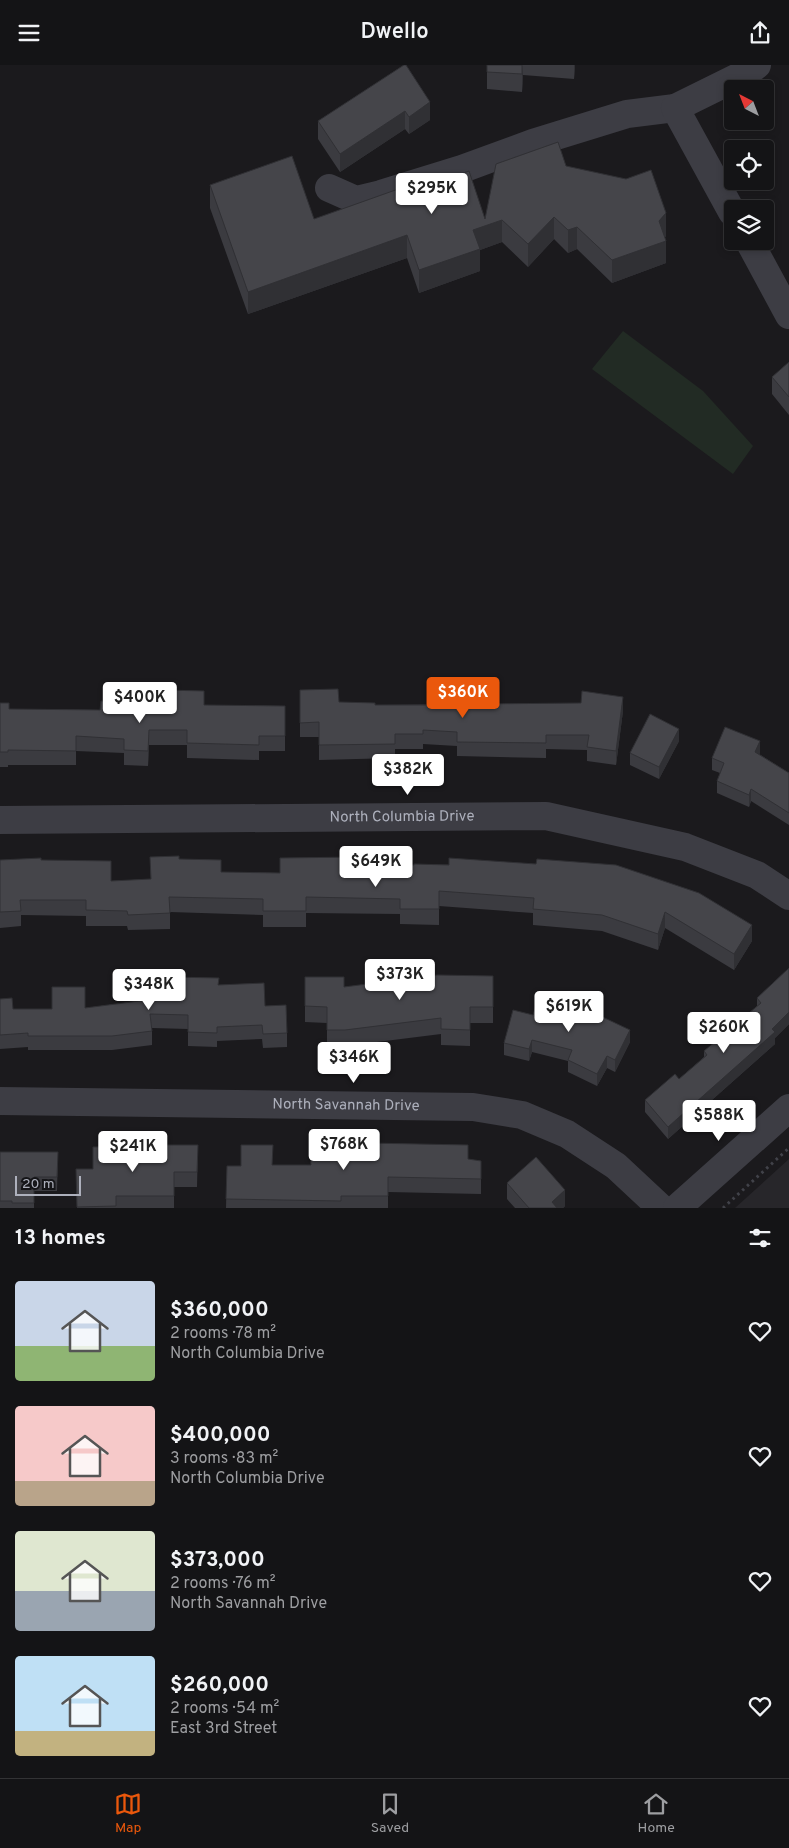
<!DOCTYPE html>
<html lang="en">
<head>
<meta charset="utf-8">
<style>
	body { margin:0; font-family:Overpass,sans-serif; background:#1d1d1f; color:#f1f3f6; height:100vh; display:flex; flex-direction:column; font-size:19px; white-space:nowrap }
	* { box-sizing:border-box; margin:0 }
	p { font-size:16px; color:#9d9ea1 }
	.icon { flex:none; width:28px; height:28px; fill:none; stroke:currentColor; stroke-width:2; stroke-linecap:round; stroke-linejoin:round }
	.map { position:relative; height:1143px; overflow:hidden }
	.side { display:flex; flex-direction:column; background:#141416; flex:1 }
	.side>* { flex:none }
	.needle { width:32px; rotate:318deg }
	.controls { position:absolute; left:724px; top:15px; display:grid; gap:10px }
	.controls a { display:grid; place-items:center; width:50px; height:50px; border-radius:5px; background:#141416; box-shadow:0 2px 8px #0003,0 0 0 1px #333335; font-size:25px }
	.scale { position:absolute; left:15px; bottom:12px; width:66px; box-sizing:border-box; padding-left:5px; border:2px solid #adb0bc; border-top:0; font-size:14px; line-height:18px; white-space:nowrap; color:#adb0bc; -webkit-text-stroke:4px #151518; paint-order:stroke }
	.price { position:absolute; translate:-50% -42px; padding:0 11px; border-radius:5px; background:#fff; color:#222; font-size:16px; line-height:32px; filter:drop-shadow(0 1px 2px #0008) }
	.price::after { content:''; position:absolute; left:50%; top:30px; width:15px; height:11px; margin-left:-8px; background:inherit; clip-path:polygon(0 0,100% 0,50% 100%) }
	.price.selected { background:#ea580c; color:#fff }
	ul { padding:0; list-style:none }
	li { display:flex; align-items:center; gap:15px; height:125px; padding:0 15px }
	li span { display:grid; place-items:center; flex:none; width:140px; height:100px; border-radius:5px; color:#555 }
	li>.icon { margin-inline-start:auto }
	span .icon { width:60px; height:60px; fill:#fffc; stroke-width:1 }
	li b { font-size:21px }
	h2 { display:flex; justify-content:space-between; align-items:center; height:60px; padding:0 15px; font-size:21px }
	header { display:flex; justify-content:space-between; align-items:center; height:65px; padding:0 15px; background:#141416; font-size:22px; font-weight:600 }
	.menu { display:flex; justify-content:space-around; align-items:center; height:70px; border-top:1px solid #333335; background:#141416; font-size:14px; color:#9d9ea1 }
	.menu a { display:grid; justify-items:center; gap:2px }
	.menu .selected { color:#ea580c }
	.map>svg:first-child { display:block }
	.built { fill:#27262a }
	.green { fill:#222b24 }
	.lines { fill:none; stroke-linecap:round; stroke-linejoin:round }
	.path { stroke:#414249; stroke-width:3; stroke-dasharray:2.5 4; stroke-linecap:butt }
	.minor { stroke:#3d3d44; stroke-width:28 }
	.wall { fill:#3b3b40 }
	.shaded-wall { fill:#303034 }
	.building { fill:#45454a; stroke:#303034 }
	.labels { text-anchor:middle; dominant-baseline:central; stroke-width:4; stroke-linejoin:round; paint-order:stroke }
	.street-label { font-size:15px; fill:#adb0bc; stroke:#151518 }
</style>
</head>
<body>
<header><svg class="icon" aria-label="menu" viewBox="0 0 24 24"><path d="M4 6h16M4 12h16M4 18h16"/></svg>Dwello<svg class="icon" aria-label="share" viewBox="0 0 24 24"><path d="M12 15V3M7 8l5-5 5 5M5 13v7h14v-7"/></svg></header>
<div class="map">
<svg width="789" height="1143" viewBox="0 0 789 1143">
	<rect width="100%" height="100%" fill="#1b1a1d"/>
	<!-- built -->
	<polygon class="built" points="789,1094 789,1143 735,1143"/>
	<!-- green -->
	<polygon class="green" points="623,266 703,326 753,381 733,409 592,304"/>
	<g class="lines">
		<!-- path -->
		<polyline class="path" points="723,1143 789,1083"/>
		<!-- minor -->
		<g class="minor">
			<polyline points="329,123 356,135 381,129 462,104 533,78 627,49 675,43"/>
			<polyline points="732,147 675,43 748,7 757,0"/>
			<polyline points="749,176 789,250"/>
			<path id="s1" d="M0,755L546,751L685,782L757,810L789,831"/>
			<path id="s2" d="M0,1036L473,1042L522,1050L567,1069L616,1101L661,1143"/>
			<polyline points="677,1143 789,1043"/>
		</g>
	</g>
	<!-- wall -->
	<g class="wall">
		<polygon points="404,0 430,55 409,69 405,64 340,107 318,74 318,56"/>
		<polygon points="487,0 575,0 574,14 523,10 522,27 487,24"/>
		<polygon points="566,101 666,171 665,172 666,198 612,218 577,184 568,188 554,174 528,202 502,177 480,185 480,206 419,228 407,193 248,249 210,143 210,120 314,154 435,118 485,154"/>
		<polygon points="789,297 789,350 772,329 772,312"/>
		<polygon points="300,625 339,637 375,640 477,639 623,646 616,700 587,696 587,685 546,684 546,693 457,691 457,681 423,679 423,684 395,684 395,693 319,695 319,672 300,672"/>
		<polygon points="0,638 9,644 100,645 165,640 285,641 285,686 259,686 259,695 187,693 187,680 149,680 148,701 124,700 124,688 76,686 76,700 8,700 8,702 0,702"/>
		<polygon points="679,676 659,714 630,700 630,688"/>
		<polygon points="760,688 759,689 789,708 789,760 751,736 749,742 717,728 717,716 720,708 712,705 712,693"/>
		<polygon points="150,792 179,794 221,807 280,808 357,800 414,800 536,799 752,876 734,905 665,863 658,885 602,866 533,860 533,848 439,841 439,860 400,859 400,849 306,848 306,862 263,862 263,850 170,847 170,864 128,865 127,861 86,861 86,851 21,850 21,861 0,863 0,795 41,795 111,816 151,814"/>
		<polygon points="789,903 789,959 775,973 775,979 668,1074 645,1047 645,1035 679,1014 704,992 704,986 757,941 757,933"/>
		<polygon points="493,911 493,958 470,958 470,981 441,980 441,969 345,981 327,981 327,958 305,957 305,912 344,922"/>
		<polygon points="219,920 265,941 287,968 287,982 263,983 262,974 217,976 217,982 188,981 188,964 152,963 152,980 112,985 28,985 28,982 0,984 0,934 13,944 52,944 85,943 170,932"/>
		<polygon points="533,950 630,977 615,1007 607,1003 597,1021 568,1007 568,996 532,987 529,996 504,990 504,978"/>
		<polygon points="198,1080 197,1122 174,1122 174,1143 77,1143 76,1104 93,1104"/>
		<polygon points="0,1087 58,1087 57,1126 34,1126 34,1143 0,1143"/>
		<polygon points="468,1094 481,1096 481,1129 388,1127 388,1143 226,1143 227,1101 310,1100"/>
		<polygon points="507,1118 565,1141 563,1143 515,1143 507,1134"/>
	</g>
	<!-- shaded-wall -->
	<g class="shaded-wall">
		<polygon points="522,0 523,10 522,27"/>
		<polygon points="574,0 575,0 574,14"/>
		<polygon points="430,37 430,55 409,69 409,52"/>
		<polygon points="405,46 405,64 340,107 340,89"/>
		<polygon points="666,148 666,171 659,178 659,156"/>
		<polygon points="554,152 554,174 528,202 528,179"/>
		<polygon points="502,155 502,177 480,185 480,206 419,228 419,205 473,165"/>
		<polygon points="577,162 577,184 568,188 568,165"/>
		<polygon points="407,170 407,193 248,249 248,227"/>
		<polygon points="666,176 666,198 612,218 612,195"/>
		<polygon points="623,632 623,646 616,700 616,686"/>
		<polygon points="679,664 679,676 659,714 659,702"/>
		<polygon points="149,665 149,680 148,701 148,686"/>
		<polygon points="760,676 760,688 755,699 755,687"/>
		<polygon points="751,724 751,736 749,742 749,730"/>
		<polygon points="665,847 665,863 658,885 658,869"/>
		<polygon points="752,860 752,876 734,905 734,889"/>
		<polygon points="789,947 789,959 775,973 775,979 668,1074 668,1062"/>
		<polygon points="630,965 630,977 615,1007 615,995"/>
		<polygon points="532,975 532,987 529,996 529,984"/>
		<polygon points="607,991 607,1003 597,1021 597,1009"/>
		<polygon points="565,1125 565,1141 563,1143 552,1143 552,1137"/>
	</g>
	<!-- building -->
	<g class="building">
		<polygon points="404,0 406,0 430,37 409,52 405,46 340,89 318,56"/>
		<polygon points="487,0 522,0 522,9 487,7"/>
		<polygon points="558,77 566,101 626,114 651,105 666,148 659,156 666,176 612,195 577,162 568,165 554,152 528,179 502,155 473,165 480,184 419,205 407,170 248,227 210,120 292,91 314,154 432,112 435,118 469,106 485,154 496,99"/>
		<polygon points="789,297 789,332 772,312"/>
		<polygon points="441,622 477,623 476,639 581,638 582,626 623,632 616,686 587,682 589,670 546,670 546,678 457,677 457,667 423,665 423,669 395,669 395,679 319,680 319,657 300,658 300,625 338,624 339,637 375,638 375,640 440,640"/>
		<polygon points="165,625 204,626 204,640 285,641 285,671 259,671 259,680 187,678 187,665 149,665 148,686 124,685 124,674 76,671 76,686 8,685 8,687 0,687 0,638 9,638 9,644 100,645 101,636 165,640"/>
		<polygon points="650,649 679,664 659,702 630,688"/>
		<polygon points="725,662 760,676 755,687 789,708 789,748 751,724 749,730 717,716 724,698 712,693"/>
		<polygon points="179,791 179,794 221,795 221,807 280,808 280,793 357,792 357,800 414,800 414,799 449,800 449,793 536,799 537,794 616,800 699,828 752,860 734,889 665,847 658,869 602,850 533,844 534,833 439,826 439,844 400,844 400,834 306,832 306,846 263,846 263,834 169,832 170,848 128,850 127,846 86,845 86,835 20,835 21,846 0,847 0,795 41,793 41,795 111,796 111,816 151,814 150,792"/>
		<polygon points="789,903 789,947 772,964 775,967 668,1062 645,1035 675,1009 679,1014 707,990 704,986 761,938 757,933"/>
		<polygon points="437,910 493,911 493,942 470,942 470,965 441,964 441,953 345,965 327,965 327,942 305,941 305,912 344,912 344,922"/>
		<polygon points="170,912 219,913 218,920 264,918 265,941 286,940 287,968 263,969 262,960 217,962 217,968 188,967 188,950 150,949 152,966 112,971 28,971 28,968 0,970 0,934 12,933 13,944 52,944 52,922 85,922 85,943 170,932"/>
		<polygon points="538,933 592,947 630,965 615,995 607,991 597,1009 568,995 572,985 532,975 529,984 504,978 513,945 533,950"/>
		<polygon points="368,1078 468,1080 468,1094 481,1096 481,1114 388,1112 388,1131 341,1131 341,1136 226,1134 227,1101 241,1101 241,1080 273,1080 272,1100 311,1100 310,1079 368,1079"/>
		<polygon points="141,1080 198,1080 197,1107 174,1107 174,1131 116,1131 116,1141 77,1142 76,1104 93,1104 93,1082 141,1081"/>
		<polygon points="0,1087 58,1087 57,1112 34,1112 34,1138 12,1138 12,1136 0,1136"/>
		<polygon points="536,1092 565,1125 552,1137 557,1143 529,1143 507,1118"/>
	</g>
	<g class="labels">
		<!-- street labels -->
		<g class="street-label">
			<text stroke="none"><textPath href="#s1" startOffset="402">North Columbia Drive</textPath></text>
			<text stroke="none"><textPath href="#s2" startOffset="346">North Savannah Drive</textPath></text>
		</g>
	</g>
</svg>
<div class="controls">
<a><svg class="needle" viewBox="-14 -14 28 28"><path d="M0-13l5 13h-10z" fill="#e53935"/><path d="M0 13l5-13h-10z" fill="#9d9ea1"/></svg></a>
<a><svg class="icon" aria-label="locate" viewBox="0 0 24 24"><circle cx="12" cy="12" r="6"/><path d="M12 2v4M12 18v4M2 12h4M18 12h4"/></svg></a>
<a><svg class="icon" aria-label="layers" viewBox="0 0 24 24"><path d="M12 4l9 5-9 5-9-5zM3 14l9 5 9-5"/></svg></a>
</div>
<div class="scale">20 m</div>
<b class="price" style="left:432px;top:150px">$295K</b>
<b class="price selected" style="left:463px;top:654px">$360K</b>
<b class="price" style="left:140px;top:659px">$400K</b>
<b class="price" style="left:408px;top:731px">$382K</b>
<b class="price" style="left:376px;top:823px">$649K</b>
<b class="price" style="left:400px;top:936px">$373K</b>
<b class="price" style="left:149px;top:946px">$348K</b>
<b class="price" style="left:569px;top:968px">$619K</b>
<b class="price" style="left:724px;top:989px">$260K</b>
<b class="price" style="left:354px;top:1019px">$346K</b>
<b class="price" style="left:719px;top:1077px">$588K</b>
<b class="price" style="left:344px;top:1106px">$768K</b>
<b class="price" style="left:133px;top:1108px">$241K</b>
</div>
<section class="side">
<h2>13 homes<svg class="icon" aria-label="filters" viewBox="0 0 24 24"><path d="M4 7h16M4 17h16"/><circle cx="9" cy="7" r="2"/><circle cx="15" cy="17" r="2"/></svg></h2>
<ul>
<li><span style="background:linear-gradient(#c9d6e8 65%,#8fb573 0)"><svg class="icon" aria-label="home" viewBox="0 0 24 24"><path d="M3 11l9-7 9 7M6 9v11h12V9"/></svg></span><div><b>$360,000</b><p>2 rooms · 78 m²</p><p>North Columbia Drive</p></div><svg class="icon" aria-label="heart" viewBox="0 0 24 24"><path d="M12 20l-8-8c-3-5 5-10 8-4 3-6 11-1 8 4z"/></svg></li>
<li><span style="background:linear-gradient(#f6c9c9 75%,#b9a48a 0)"><svg class="icon" aria-label="home" viewBox="0 0 24 24"><path d="M3 11l9-7 9 7M6 9v11h12V9"/></svg></span><div><b>$400,000</b><p>3 rooms · 83 m²</p><p>North Columbia Drive</p></div><svg class="icon" aria-label="heart" viewBox="0 0 24 24"><path d="M12 20l-8-8c-3-5 5-10 8-4 3-6 11-1 8 4z"/></svg></li>
<li><span style="background:linear-gradient(#dfe7d0 60%,#9aa5b1 0)"><svg class="icon" aria-label="home" viewBox="0 0 24 24"><path d="M3 11l9-7 9 7M6 9v11h12V9"/></svg></span><div><b>$373,000</b><p>2 rooms · 76 m²</p><p>North Savannah Drive</p></div><svg class="icon" aria-label="heart" viewBox="0 0 24 24"><path d="M12 20l-8-8c-3-5 5-10 8-4 3-6 11-1 8 4z"/></svg></li>
<li><span style="background:linear-gradient(#bfe0f5 75%,#c2b280 0)"><svg class="icon" aria-label="home" viewBox="0 0 24 24"><path d="M3 11l9-7 9 7M6 9v11h12V9"/></svg></span><div><b>$260,000</b><p>2 rooms · 54 m²</p><p>East 3rd Street</p></div><svg class="icon" aria-label="heart" viewBox="0 0 24 24"><path d="M12 20l-8-8c-3-5 5-10 8-4 3-6 11-1 8 4z"/></svg></li>
</ul>
</section>
<nav class="menu">
<a class="selected"><svg class="icon" aria-label="map" viewBox="0 0 24 24"><path d="M3 6l6-2 6 2 6-2v14l-6 2-6-2-6 2zM9 4v14M15 6v14"/></svg>Map</a>
<a><svg class="icon" aria-label="saved" viewBox="0 0 24 24"><path d="M7 4h10v16l-5-4-5 4z"/></svg>Saved</a>
<a><svg class="icon" aria-label="home" viewBox="0 0 24 24"><path d="M3 11l9-7 9 7M6 9v11h12V9"/></svg>Home</a>
</nav>
</body>
</html>
